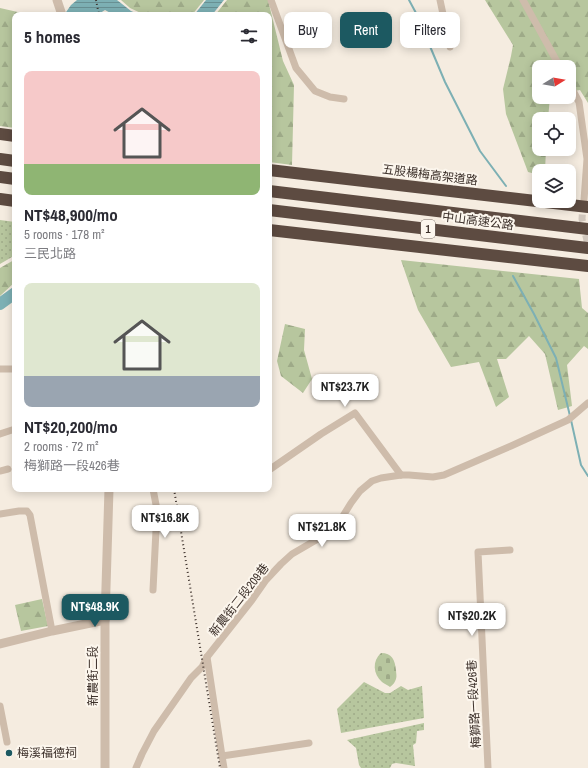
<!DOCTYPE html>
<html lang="en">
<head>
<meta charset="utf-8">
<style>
	body { margin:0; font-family:"Archivo Narrow","Noto Sans TC",sans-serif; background:#f2f2f3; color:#2b2b33; height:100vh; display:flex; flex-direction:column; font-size:15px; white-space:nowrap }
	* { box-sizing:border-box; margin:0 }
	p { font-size:13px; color:#7c7c81 }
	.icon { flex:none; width:22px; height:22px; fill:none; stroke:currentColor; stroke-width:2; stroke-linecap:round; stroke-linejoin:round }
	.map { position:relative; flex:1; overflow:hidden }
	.drawer { position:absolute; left:12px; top:12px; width:260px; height:480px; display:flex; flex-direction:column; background:#fff; border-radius:8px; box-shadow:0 2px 10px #0003 }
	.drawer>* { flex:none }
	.top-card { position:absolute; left:284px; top:12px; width:244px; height:36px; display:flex; gap:8px }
	.needle { width:26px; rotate:79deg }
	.tools { position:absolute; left:532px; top:60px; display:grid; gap:8px }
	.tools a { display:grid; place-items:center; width:44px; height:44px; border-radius:8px; background:#fff; box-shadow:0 2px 10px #0003; font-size:20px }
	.price { position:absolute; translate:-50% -34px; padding:0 9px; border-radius:8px; background:#fff; color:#222; font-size:13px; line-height:26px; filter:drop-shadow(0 1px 2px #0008) }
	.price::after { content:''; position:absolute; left:50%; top:24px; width:12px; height:9px; margin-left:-6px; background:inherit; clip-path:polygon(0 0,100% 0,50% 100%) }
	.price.selected { background:#1c5961; color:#fff }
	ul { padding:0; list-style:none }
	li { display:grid; align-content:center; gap:8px; height:212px; padding:0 12px }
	li span { display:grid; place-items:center; height:124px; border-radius:8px; color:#555 }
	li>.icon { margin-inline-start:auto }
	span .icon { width:72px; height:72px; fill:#fffc; stroke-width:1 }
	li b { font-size:17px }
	h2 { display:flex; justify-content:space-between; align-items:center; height:48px; padding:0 12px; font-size:17px }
	.pill { padding:0 14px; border-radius:8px; background:#fff; box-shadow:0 2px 10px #0003; font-size:14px; line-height:36px }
	.pill.selected { background:#1c5961; color:#fff }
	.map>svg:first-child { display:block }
	.grass { fill:url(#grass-dots) }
	.forest { fill:url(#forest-firs) }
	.cemetery { fill:url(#cemetery-stones) }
	.water { fill:url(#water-rules) }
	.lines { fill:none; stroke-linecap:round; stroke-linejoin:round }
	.stream { stroke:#7db0b4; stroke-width:2 }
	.river { stroke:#7db0b4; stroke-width:12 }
	.minor-tunnel { stroke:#d0c6bc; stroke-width:7; stroke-dasharray:7 3.5; stroke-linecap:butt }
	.minor { stroke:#cebcab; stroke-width:7 }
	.tertiary { stroke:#cebcab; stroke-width:9 }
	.motorway { stroke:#5d4b41; stroke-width:12 }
	.rail { stroke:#3c302a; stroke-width:2; stroke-dasharray:1 3; stroke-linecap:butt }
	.poi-dot { fill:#1c5961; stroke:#fcf6ed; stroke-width:1.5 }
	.labels { text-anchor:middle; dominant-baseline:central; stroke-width:4; stroke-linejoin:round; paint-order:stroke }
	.shield { fill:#fcf6ed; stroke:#766b64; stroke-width:1 }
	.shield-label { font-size:11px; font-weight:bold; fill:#3c302a }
	.street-label { font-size:12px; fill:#3c302a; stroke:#fcf6ed }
	.poi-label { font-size:12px; fill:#3c302a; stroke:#fcf6ed; text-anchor:start }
</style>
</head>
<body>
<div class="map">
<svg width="588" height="768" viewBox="0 0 588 768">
	<defs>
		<pattern id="grass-dots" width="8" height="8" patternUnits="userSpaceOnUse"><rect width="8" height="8" fill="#b7c69e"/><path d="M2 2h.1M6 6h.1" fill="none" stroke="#9eaa88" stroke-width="1.8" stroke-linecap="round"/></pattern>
		<pattern id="forest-firs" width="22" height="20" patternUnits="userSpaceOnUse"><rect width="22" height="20" fill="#b7c69e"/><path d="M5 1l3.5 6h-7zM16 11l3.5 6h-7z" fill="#9eaa88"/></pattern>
		<pattern id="cemetery-stones" width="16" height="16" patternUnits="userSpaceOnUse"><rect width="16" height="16" fill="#b7c69e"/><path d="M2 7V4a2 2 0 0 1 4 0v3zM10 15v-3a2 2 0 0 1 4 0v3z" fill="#9eaa88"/></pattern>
		<pattern id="water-rules" width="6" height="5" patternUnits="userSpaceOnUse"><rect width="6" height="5" fill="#7db0b4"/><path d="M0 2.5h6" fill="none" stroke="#689093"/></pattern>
	</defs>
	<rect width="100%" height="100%" fill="#f5ece0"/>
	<!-- grass -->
	<g class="grass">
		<polygon points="0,220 15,222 15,251 12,257 0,264"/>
		<polygon points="364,682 385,693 390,693 401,686 408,690 422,686 424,718 341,733 337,709"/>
		<polygon points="424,723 424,730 417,731 416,743 413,745 415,766 396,763 392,764 390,768 361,768 359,765 356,748 347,740"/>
	</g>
	<!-- forest -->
	<g class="forest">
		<polygon points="121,0 204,0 192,15 145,15 130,8"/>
		<polygon points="227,0 268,0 283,61 294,85 292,165 269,162 269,15 215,15"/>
		<polygon points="485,0 588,0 588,103 580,90 569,92 569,67 539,67 539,97 550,97 548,119 539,119 539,149 546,149 545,171 539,171 539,175 528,172 506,114 503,89 511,56 513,45"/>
		<polygon points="0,8 31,15 15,15 15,128 0,126"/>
		<polygon points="15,258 15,282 0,296 0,268 14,260"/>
		<polygon points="401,260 579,279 582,308 588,313 588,349 584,346 567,365 572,406 558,410 545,354 529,336 506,359 497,359 509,397 496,407 479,362 451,367 418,310"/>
		<polygon points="285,324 305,329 304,350 312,379 303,393 281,376 277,361"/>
		<polygon points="42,599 48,626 21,631 15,605"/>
	</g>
	<!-- cemetery -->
	<path class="cemetery" d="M381,653C392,653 395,660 396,670C396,673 397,676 396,679C395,682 393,685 390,687C388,685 384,684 382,682C373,674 372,661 381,653Z"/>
	<!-- water -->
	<g class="water">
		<polygon points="77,0 117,0 131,11 140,15 114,15 105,10 97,15 64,15 71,5"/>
		<polygon points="206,0 224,0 212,15 194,15"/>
	</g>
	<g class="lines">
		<!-- stream -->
		<g class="stream">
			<polyline points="409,0 416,13 445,82 480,151 506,186"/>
			<polyline points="513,276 534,314 556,358 570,416"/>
			<polyline points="571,420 581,465 588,476"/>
		</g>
		<!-- river -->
		<polyline class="river" points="0,304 15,293"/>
		<!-- minor-tunnel -->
		<polyline class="minor-tunnel" points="583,204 582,219 588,245"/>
		<!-- minor -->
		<g class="minor">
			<polyline points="271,0 296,68 315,91 330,97 344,99"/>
			<polyline points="440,0 450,47"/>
			<polyline points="523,0 560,67"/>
			<polyline points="569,83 579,102 587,159 584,200"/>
			<polyline points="0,369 15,369"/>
			<polyline points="0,434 15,429"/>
			<polyline points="269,470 321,434 355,413 401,475"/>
			<polyline points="0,471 8,469"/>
			<polyline points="0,514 19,511 27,511 30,515 52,631"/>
			<polyline points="153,590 157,510 153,489"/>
			<polyline points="207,657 222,756 309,743"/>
			<polyline points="0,706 7,742"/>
			<polyline points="222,756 224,768"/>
			<polyline points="136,768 142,754 154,731 191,678 202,667 207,657 252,600 266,580 281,564 292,554 335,529 351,503 360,491 372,481 381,478 401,475 409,475 433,477 444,475 511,446 568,420 588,403"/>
			<polyline points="488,768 478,552 510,550"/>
		</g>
		<!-- tertiary -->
		<g class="tertiary">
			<polyline points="57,0 62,15"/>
			<polyline points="0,644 52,631 105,620"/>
			<polyline points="105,768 105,620 109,489"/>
		</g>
		<!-- motorway -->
		<g class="motorway">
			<polyline points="0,134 15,136"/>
			<polyline points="0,159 15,161"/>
			<polyline points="269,170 588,207"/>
			<polyline points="0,177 15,179"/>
			<polyline points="269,191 588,229"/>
			<polyline points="0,199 15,201"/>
			<polyline points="269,210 588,248"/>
			<polyline points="269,230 588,266"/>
		</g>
		<!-- rail -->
		<g class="rail">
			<polyline points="96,0 99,15"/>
			<polyline points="174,489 220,768"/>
		</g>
	</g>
	<!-- markers -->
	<circle class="poi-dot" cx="9" cy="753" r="4"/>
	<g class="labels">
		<!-- shield labels -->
		<rect class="shield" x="421" y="220" width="14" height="18" rx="3"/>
		<g class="shield-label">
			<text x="428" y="229">1</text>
		</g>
		<!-- street labels -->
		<g class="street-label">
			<text transform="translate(430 175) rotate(7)">五股楊梅高架道路</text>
			<text transform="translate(478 221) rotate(7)">中山高速公路</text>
			<text transform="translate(239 600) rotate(-52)">新農街二段209巷</text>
			<text transform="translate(93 676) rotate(-90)">新農街二段</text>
			<text transform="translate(474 704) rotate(-93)">梅獅路一段426巷</text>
		</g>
		<!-- poi labels -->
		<g class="poi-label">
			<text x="17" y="753">梅溪福德祠</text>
		</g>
	</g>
</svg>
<div class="tools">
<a><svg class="needle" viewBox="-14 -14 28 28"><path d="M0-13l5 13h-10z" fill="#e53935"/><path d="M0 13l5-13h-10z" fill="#7c7c81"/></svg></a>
<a><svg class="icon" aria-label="locate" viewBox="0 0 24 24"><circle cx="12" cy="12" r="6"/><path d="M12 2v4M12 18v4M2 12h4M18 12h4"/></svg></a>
<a><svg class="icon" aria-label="layers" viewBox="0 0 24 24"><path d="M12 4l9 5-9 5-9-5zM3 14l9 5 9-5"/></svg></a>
</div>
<b class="price" style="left:345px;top:408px">NT$23.7K</b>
<b class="price" style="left:165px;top:539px">NT$16.8K</b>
<b class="price" style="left:322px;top:548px">NT$21.8K</b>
<b class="price selected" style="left:95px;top:628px">NT$48.9K</b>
<b class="price" style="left:472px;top:637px">NT$20.2K</b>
<div class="top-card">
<a class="pill">Buy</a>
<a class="pill selected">Rent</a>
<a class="pill">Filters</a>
</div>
<section class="drawer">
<h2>5 homes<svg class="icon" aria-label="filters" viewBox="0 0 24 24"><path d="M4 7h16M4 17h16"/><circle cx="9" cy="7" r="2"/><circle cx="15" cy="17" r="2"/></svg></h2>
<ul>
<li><span style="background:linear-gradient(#f6c9c9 75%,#8fb573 0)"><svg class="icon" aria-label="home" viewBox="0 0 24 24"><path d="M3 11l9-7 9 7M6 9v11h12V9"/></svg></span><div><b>NT$48,900/mo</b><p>5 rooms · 178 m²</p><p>三民北路</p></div></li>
<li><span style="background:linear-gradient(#dfe7d0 75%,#9aa5b1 0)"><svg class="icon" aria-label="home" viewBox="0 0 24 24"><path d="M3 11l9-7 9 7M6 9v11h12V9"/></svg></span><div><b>NT$20,200/mo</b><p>2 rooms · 72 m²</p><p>梅獅路一段426巷</p></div></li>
</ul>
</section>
</div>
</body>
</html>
